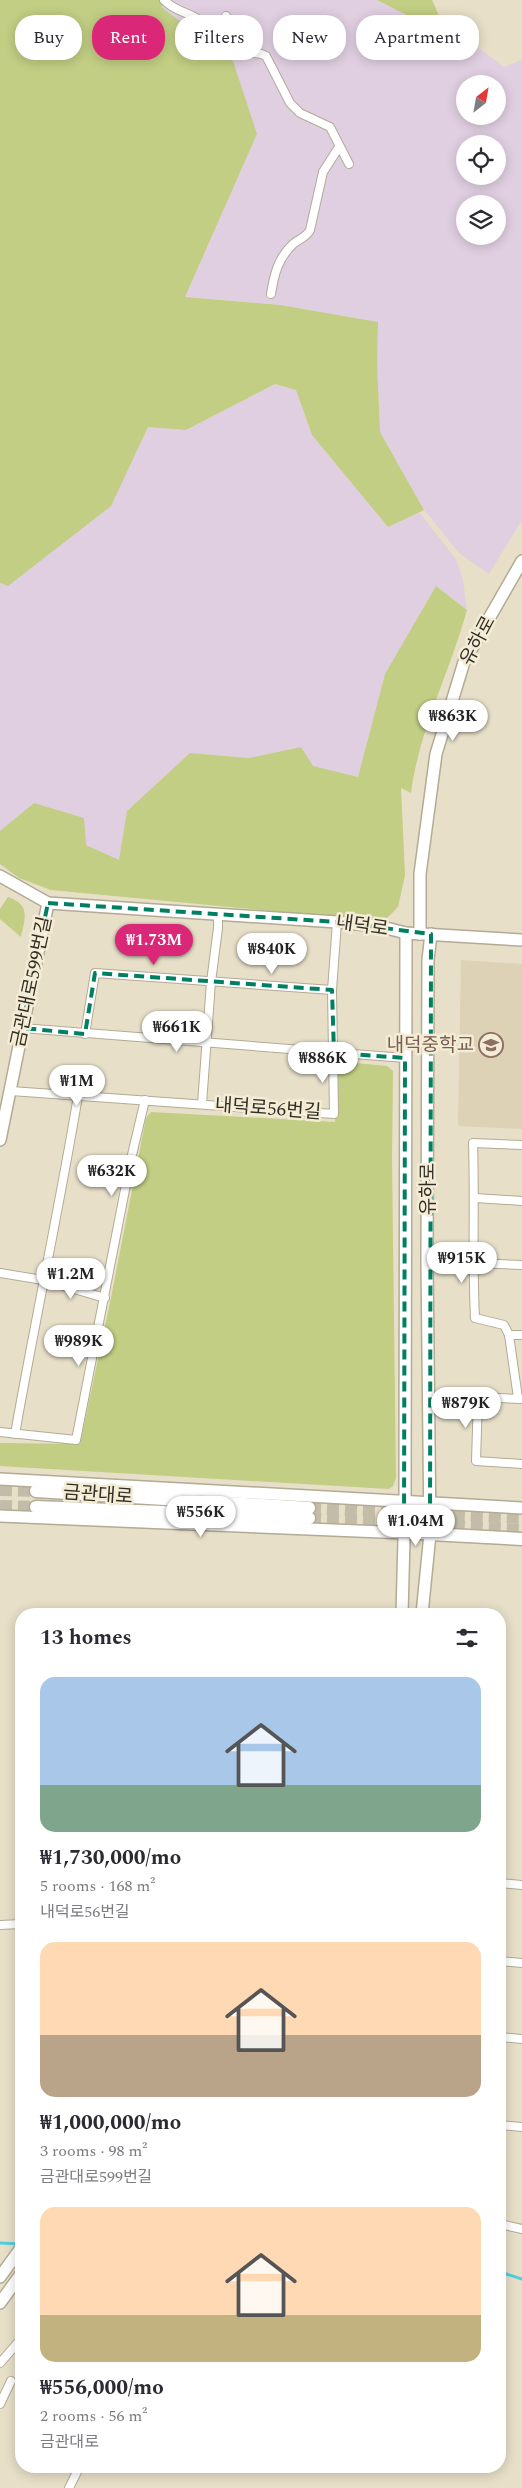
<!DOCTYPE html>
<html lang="en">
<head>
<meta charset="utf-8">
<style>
	body { margin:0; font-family:Spectral,"Noto Sans KR",serif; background:#f2f2f3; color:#2b2b33; height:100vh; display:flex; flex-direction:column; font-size:19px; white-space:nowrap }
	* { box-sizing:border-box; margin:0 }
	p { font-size:16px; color:#7c7c81 }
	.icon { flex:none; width:28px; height:28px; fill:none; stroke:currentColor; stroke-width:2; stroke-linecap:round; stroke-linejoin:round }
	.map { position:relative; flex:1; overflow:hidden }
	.panel { position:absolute; left:15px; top:1608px; width:491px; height:865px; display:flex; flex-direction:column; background:#fff; border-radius:20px; box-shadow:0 2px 12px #0003 }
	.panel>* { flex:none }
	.banner { position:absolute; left:15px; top:15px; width:492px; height:45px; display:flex; gap:10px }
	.needle { width:32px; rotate:31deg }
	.controls { position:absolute; left:456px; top:75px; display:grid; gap:10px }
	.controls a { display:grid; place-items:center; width:50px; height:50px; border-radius:50%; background:#fff; box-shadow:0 2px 12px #0003; font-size:25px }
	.price { position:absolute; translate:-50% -42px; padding:0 11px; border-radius:18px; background:#fff; color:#222; font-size:16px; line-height:32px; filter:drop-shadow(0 1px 2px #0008) }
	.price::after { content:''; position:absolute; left:50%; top:30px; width:15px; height:11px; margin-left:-8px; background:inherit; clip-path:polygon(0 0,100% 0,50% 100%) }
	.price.selected { background:#db2777; color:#fff }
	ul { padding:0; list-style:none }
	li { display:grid; align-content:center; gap:10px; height:265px; padding:0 25px }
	li span { display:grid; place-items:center; height:155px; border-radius:15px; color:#555 }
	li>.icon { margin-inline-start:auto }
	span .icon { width:90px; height:90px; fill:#fffc; stroke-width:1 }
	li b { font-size:21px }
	h2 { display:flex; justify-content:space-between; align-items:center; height:60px; padding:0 25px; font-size:21px }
	.chip { padding:0 18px; border-radius:20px; background:#fff; box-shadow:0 2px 12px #0003; font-size:18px; line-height:45px }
	.chip.selected { background:#db2777; color:#fff }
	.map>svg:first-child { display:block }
	.industrial { fill:#e0cfe1; fill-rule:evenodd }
	.built { fill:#ddd2b5 }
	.green { fill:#c1ce83 }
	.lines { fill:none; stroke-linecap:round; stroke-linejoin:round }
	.stream { stroke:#4fcfdf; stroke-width:3 }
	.primary-tunnel { stroke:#c3bca8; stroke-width:12; stroke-dasharray:12 6; stroke-linecap:butt }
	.street-casing { stroke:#b3ab95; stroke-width:10 }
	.secondary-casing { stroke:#b3ab95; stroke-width:14 }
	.primary-casing { stroke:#b3ab95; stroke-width:15 }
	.street { stroke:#fff; stroke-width:8 }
	.secondary { stroke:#fff; stroke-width:11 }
	.primary { stroke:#fff; stroke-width:12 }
	.marked { fill:none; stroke:#008060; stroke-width:4; stroke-dasharray:10 6; stroke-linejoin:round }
	.labels { text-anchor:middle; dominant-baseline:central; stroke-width:5; stroke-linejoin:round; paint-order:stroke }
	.street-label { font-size:19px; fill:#322f26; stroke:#f4ecd5 }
	.education-label { font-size:19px; fill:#785e54; stroke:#f4ecd5; text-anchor:end }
</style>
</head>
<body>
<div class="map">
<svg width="522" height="2488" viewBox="0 0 522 2488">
	<rect width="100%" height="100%" fill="#e7dfc8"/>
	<!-- industrial -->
	<g class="industrial">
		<path d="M171,0H377L448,36L455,47L467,39L504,67L522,60V520L489,574L460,554L424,510L380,432L377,361V322L280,305L185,297L257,134L160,7ZM465,84H498V116H465ZM465,144H498V176H465ZM465,204H498V236H465Z"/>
		<polygon points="275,384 296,390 312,435 388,527 419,512 456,559 463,580 467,610 436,586 385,674 358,777 313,766 301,747 249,758 190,753 127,811 120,861 86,845 34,803 0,832 0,583 8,585 110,506 148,427 186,430"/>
	</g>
	<!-- built -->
	<polygon class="built" points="461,960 522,964 522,1129 458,1126"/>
	<!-- green -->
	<g class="green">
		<polygon points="0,0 171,0 161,7 233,61 257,134 185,297 280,305 378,322 377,361 380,432 424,510 388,527 312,435 296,390 275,384 186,430 148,427 111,506 8,586 0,583"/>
		<polygon points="377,0 432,0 448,36"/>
		<path d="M436,586L467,610C450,672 419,729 411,793L401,788L405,875L398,907L386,919L293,913L51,890L19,878L0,864V831L34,803L84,818L86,845L119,860L127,811L190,753L249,758L301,747L313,766L358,777L385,674Z"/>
		<path d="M8,897C31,905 25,918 21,937L0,919V909Z"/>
		<polygon points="344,1062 387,1066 393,1071 392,1159 396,1478 393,1486 389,1489 0,1466 0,1443 80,1444 111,1298 146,1118 151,1112 335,1122 338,1066"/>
	</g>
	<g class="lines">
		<!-- stream -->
		<g class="stream">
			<polyline points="0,2243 21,2244"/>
			<polyline points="500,2272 522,2279"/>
		</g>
		<!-- primary-tunnel -->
		<g class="primary-tunnel">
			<polyline points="0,1490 36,1491"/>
			<polyline points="0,1506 36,1507"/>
			<polyline points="309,1508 522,1518"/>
			<polyline points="309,1518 522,1530"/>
		</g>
		<defs>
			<g id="street">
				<path d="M164,0C175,12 190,12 202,22C213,31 215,50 232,50"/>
				<path d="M226,16C227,33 225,54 246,53C254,53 259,52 266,56L290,103L300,113L330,127L349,164"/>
				<path d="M271,294C274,275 278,258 293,244C299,239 307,237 310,230L323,172L339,147"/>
				<polyline points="22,1028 405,1058"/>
				<polyline points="85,1034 95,973 332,990"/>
				<polyline points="11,1091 334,1114 332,990 337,922"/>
				<polyline points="202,1104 211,982 218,928 218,914"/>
				<polyline points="475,1198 522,1201"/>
				<polyline points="427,1261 522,1265"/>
				<polyline points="0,1273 43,1280 105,1298"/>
				<polyline points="509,1335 522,1335"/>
				<path d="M518,1398L509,1335L504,1325L475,1318C472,1260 475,1202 473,1143L522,1145"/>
				<polyline points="521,1399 478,1397 476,1461 522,1464"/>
				<polyline points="0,1432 76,1440 131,1159 145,1100"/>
				<path d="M15,1434C35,1321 59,1209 78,1096"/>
				<polyline points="500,1883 522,1885"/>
				<polyline points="0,1925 21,1924"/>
				<polyline points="500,1961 522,1963"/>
				<polyline points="500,2037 522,2039"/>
				<polyline points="500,2125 522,2127"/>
				<polyline points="500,2224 522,2229"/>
				<polyline points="0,2363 21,2339"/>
				<polyline points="0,2404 11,2381"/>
				<polyline points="69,2488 80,2466"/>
			</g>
			<g id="secondary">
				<polyline points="0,876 48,903 337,922 378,926 406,933 522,940"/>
				<polyline points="420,934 420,874 436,754 464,662 522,561"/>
				<polyline points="0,1140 48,903"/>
				<polyline points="0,1479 522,1508"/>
				<polyline points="0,1516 430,1534"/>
				<polyline points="402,1614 405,1501 406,933"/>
				<polyline points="422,1614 430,1534 427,1261 428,960 431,934"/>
				<polyline points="0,2277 21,2248"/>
				<polyline points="0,2303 21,2274"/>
			</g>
			<g id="primary">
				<polyline points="36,1491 309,1508"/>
				<polyline points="36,1507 309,1518"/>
				<polyline points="430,1534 522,1539"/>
			</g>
		</defs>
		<!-- street casing -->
		<use href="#street" class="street-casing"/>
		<!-- secondary casing -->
		<use href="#secondary" class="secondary-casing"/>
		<!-- primary casing -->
		<use href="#primary" class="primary-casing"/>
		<!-- street -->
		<use href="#street" class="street"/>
		<!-- secondary -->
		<use href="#secondary" class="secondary"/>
		<!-- primary -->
		<use href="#primary" class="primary"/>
	</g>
	<!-- marked area -->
	<path class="marked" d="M48,903L337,922L431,934L430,1534L404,1533L405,1058L334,1053L332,990L95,973L85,1034L22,1028Z"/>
	<!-- icons -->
	<defs>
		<symbol id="school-ring" viewBox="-11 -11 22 22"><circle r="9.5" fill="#f4ecd5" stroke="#8d6e63" stroke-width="1.5"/><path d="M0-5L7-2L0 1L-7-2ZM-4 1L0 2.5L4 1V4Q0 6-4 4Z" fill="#8d6e63"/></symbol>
	</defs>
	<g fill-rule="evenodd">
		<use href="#school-ring" x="477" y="1031" width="28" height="28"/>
	</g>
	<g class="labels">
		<!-- street labels -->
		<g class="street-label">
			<text transform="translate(478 641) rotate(-62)">유하로</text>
			<text transform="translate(362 926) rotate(8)">내덕로</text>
			<text transform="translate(32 982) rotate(-78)">금관대로599번길</text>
			<text transform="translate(268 1109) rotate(4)">내덕로56번길</text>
			<text transform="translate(428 1189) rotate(-90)">유하로</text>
			<text transform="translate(98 1495) rotate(4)">금관대로</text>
		</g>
		<!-- education labels -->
		<g class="education-label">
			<text x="474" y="1045">내덕중학교</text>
		</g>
	</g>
</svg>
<div class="controls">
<a><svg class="needle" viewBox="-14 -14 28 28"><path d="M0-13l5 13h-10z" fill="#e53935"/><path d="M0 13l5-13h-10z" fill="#7c7c81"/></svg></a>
<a><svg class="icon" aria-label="locate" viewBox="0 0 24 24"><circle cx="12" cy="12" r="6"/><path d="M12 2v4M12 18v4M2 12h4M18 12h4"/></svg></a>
<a><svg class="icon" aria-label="layers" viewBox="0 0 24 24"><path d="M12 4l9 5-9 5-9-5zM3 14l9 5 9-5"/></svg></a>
</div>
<b class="price" style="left:453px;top:742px">₩863K</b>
<b class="price selected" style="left:154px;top:966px">₩1.73M</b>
<b class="price" style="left:272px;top:975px">₩840K</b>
<b class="price" style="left:177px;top:1053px">₩661K</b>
<b class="price" style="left:323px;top:1084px">₩886K</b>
<b class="price" style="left:77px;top:1107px">₩1M</b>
<b class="price" style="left:112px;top:1197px">₩632K</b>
<b class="price" style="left:462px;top:1284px">₩915K</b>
<b class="price" style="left:71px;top:1300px">₩1.2M</b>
<b class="price" style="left:79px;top:1367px">₩989K</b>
<b class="price" style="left:466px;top:1429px">₩879K</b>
<b class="price" style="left:201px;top:1538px">₩556K</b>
<b class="price" style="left:416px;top:1547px">₩1.04M</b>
<div class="banner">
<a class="chip">Buy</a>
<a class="chip selected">Rent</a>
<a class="chip">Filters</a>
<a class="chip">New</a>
<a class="chip">Apartment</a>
</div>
<section class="panel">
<h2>13 homes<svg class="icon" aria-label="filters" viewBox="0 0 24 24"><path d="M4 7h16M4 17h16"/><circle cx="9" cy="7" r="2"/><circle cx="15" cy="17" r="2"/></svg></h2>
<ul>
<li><span style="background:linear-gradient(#a9c7e8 70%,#7fa58c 0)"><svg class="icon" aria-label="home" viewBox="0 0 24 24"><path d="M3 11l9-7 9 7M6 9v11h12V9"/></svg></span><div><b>₩1,730,000/mo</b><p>5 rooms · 168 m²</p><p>내덕로56번길</p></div></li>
<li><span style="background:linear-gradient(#ffd9b3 60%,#b9a48a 0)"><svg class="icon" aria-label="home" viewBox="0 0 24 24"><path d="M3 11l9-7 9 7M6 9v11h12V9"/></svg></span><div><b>₩1,000,000/mo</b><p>3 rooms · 98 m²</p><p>금관대로599번길</p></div></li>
<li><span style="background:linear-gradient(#ffd9b3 70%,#c2b280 0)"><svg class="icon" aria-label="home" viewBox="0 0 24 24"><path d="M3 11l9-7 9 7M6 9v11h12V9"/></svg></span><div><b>₩556,000/mo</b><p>2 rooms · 56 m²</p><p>금관대로</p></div></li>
</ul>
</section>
</div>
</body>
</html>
